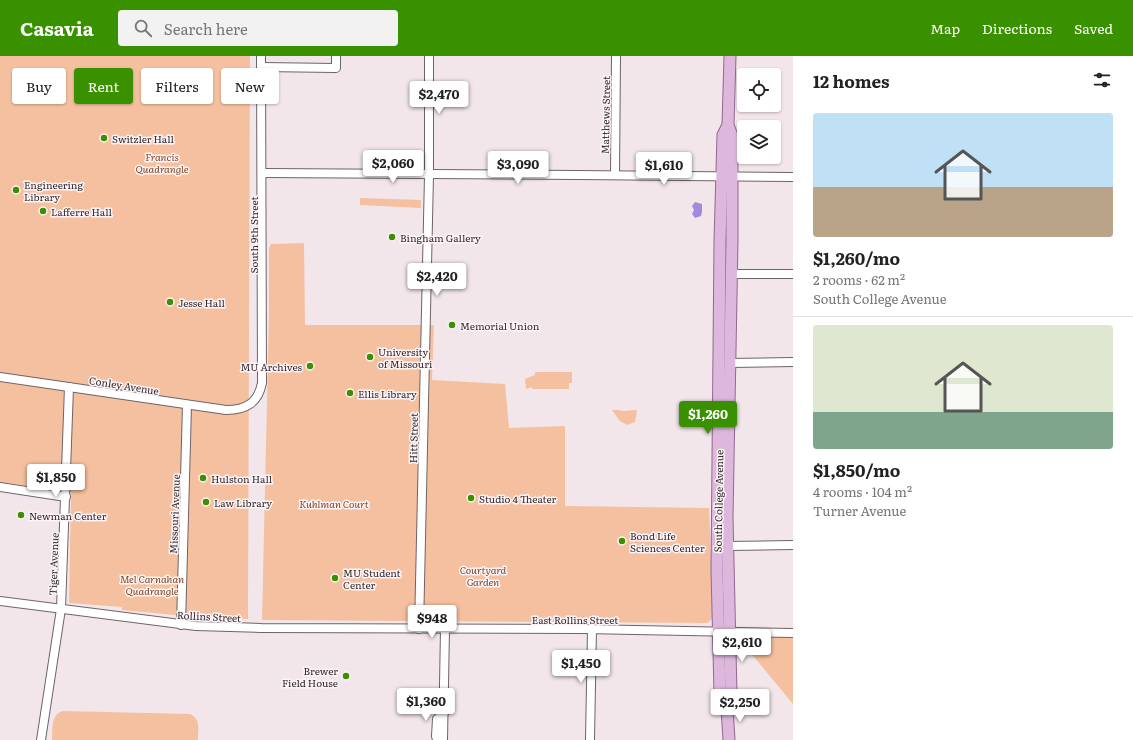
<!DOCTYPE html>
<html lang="en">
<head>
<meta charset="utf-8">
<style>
	body { margin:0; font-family:Literata,serif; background:#f2f2f2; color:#222; height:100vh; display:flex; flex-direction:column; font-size:15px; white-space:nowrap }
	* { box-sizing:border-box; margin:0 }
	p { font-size:13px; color:#767676 }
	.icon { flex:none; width:22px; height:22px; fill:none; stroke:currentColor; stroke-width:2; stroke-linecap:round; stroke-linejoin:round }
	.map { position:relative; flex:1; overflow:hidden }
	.panel { display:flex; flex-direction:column; background:#fff; width:340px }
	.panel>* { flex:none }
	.guide { position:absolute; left:12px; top:12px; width:380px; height:36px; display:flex; gap:8px }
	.buttons { position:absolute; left:737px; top:12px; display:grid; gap:8px }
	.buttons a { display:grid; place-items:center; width:44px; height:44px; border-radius:4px; background:#fff; box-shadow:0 1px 3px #0004; font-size:20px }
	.price { position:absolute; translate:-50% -34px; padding:0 9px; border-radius:4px; background:#fff; color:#222; font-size:13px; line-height:26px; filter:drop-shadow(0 1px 2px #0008) }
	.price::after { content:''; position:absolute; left:50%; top:24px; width:12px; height:9px; margin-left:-6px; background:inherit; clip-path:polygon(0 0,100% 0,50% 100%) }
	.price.on { background:#3a9100; color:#fff }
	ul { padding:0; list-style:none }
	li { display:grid; align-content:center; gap:8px; height:212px; padding:0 20px }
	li+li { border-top:1px solid #e0e0e0 }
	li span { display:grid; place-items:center; height:124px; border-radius:4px; color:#555 }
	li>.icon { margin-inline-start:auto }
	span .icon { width:72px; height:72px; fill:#fffc; stroke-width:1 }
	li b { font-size:17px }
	h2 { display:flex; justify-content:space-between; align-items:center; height:48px; padding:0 20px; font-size:17px }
	.chip { padding:0 14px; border-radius:4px; background:#fff; box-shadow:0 1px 3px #0004; font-size:14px; line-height:36px }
	.chip.on { background:#3a9100; color:#fff }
	header { display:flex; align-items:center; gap:24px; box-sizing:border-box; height:56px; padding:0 20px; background:#3a9100; color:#fff }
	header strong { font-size:19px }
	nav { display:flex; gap:22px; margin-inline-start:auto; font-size:14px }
	.search { width:280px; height:36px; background:#f2f2f2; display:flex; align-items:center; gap:10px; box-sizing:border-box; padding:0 14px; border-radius:4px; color:#767676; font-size:15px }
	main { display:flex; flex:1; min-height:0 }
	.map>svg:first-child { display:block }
	.green { fill:#f5c09f }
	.water { fill:#a689dc }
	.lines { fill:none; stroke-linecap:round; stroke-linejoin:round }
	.minor-casing { stroke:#6e6467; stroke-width:10 }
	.major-casing { stroke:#91688f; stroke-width:13 }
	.minor { stroke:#fff; stroke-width:8 }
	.major { stroke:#ddb8dc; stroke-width:11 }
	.poi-dot { fill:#3a9100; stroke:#fef4f7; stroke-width:1.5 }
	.labels { text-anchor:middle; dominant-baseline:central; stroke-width:3; stroke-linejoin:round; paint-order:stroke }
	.street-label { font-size:10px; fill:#2f2a2c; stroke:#fef4f7 }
	.poi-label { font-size:10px; fill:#2f2a2c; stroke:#fef4f7; text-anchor:start }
	.park-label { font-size:10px; font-style:italic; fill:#7d4621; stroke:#fef4f7 }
</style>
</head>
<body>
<header>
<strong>Casavia</strong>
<div class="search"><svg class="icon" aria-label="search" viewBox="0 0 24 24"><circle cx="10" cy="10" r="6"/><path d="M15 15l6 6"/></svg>Search here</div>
<nav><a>Map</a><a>Directions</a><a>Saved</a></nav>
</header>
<main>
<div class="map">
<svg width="793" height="684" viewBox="0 0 793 684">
	<rect width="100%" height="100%" fill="#f2e6ea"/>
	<!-- green -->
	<g class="green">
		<polygon points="0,0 250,0 248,563 181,557 181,560 175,559 122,554 122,551 69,547 71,436 0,426"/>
		<polygon points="360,142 421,144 421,152 360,149"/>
		<polygon points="304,187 305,269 434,269 432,324 505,328 509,372 565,370 565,450 709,452 713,562 707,567 262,564 269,258 269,192 271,188"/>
		<polygon points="535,316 572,316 572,327 569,327 569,333 532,333 532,331 526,333 525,323 535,319"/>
		<polygon points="612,354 619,354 622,355 637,354 635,366 627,369 620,365"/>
		<polygon points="748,580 793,581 793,648 740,584"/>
		<path d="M63,655L190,658C201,663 198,673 198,684H52C53,673 50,659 63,655Z"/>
	</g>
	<!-- water -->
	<polygon class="water" points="695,146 702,148 702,156 701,160 695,162 692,158 694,154 692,150"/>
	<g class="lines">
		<defs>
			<g id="minor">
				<polyline points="261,11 336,12 336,0"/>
				<polyline points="262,117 577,119 793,121"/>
				<polyline points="615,119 616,0"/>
				<polyline points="731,218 793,218"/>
				<polyline points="730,307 793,306"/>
				<path d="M0,321L226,354C246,354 258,347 262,327L261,0"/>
				<polyline points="0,431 66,441"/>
				<polyline points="728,490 793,489"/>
				<polyline points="0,545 196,570 261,572 584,573 793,577"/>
				<polyline points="181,569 187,349"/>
				<polyline points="419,573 429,119 429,0"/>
				<polyline points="41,684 61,553 69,331"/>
				<polyline points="437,684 436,680 437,663 444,657"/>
				<polyline points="443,684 445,573"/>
				<polyline points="590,684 592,573"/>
			</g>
			<g id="major">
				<polyline points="728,69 723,79 720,185 717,514 720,637 727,652 729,684"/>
				<polyline points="727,652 731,638 727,461 732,185 732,80 728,69 730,0"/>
			</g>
		</defs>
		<!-- minor casing -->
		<use href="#minor" class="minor-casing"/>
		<!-- major casing -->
		<use href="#major" class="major-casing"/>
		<!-- minor -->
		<use href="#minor" class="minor"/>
		<!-- major -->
		<use href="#major" class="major"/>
	</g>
	<!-- markers -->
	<g class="poi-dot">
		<circle cx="104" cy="82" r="4"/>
		<circle cx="16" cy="134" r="4"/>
		<circle cx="43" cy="155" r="4"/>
		<circle cx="392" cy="181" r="4"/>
		<circle cx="170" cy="246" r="4"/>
		<circle cx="452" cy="269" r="4"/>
		<circle cx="370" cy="301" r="4"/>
		<circle cx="310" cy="310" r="4"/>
		<circle cx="350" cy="337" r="4"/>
		<circle cx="203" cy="422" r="4"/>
		<circle cx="471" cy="442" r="4"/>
		<circle cx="206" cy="446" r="4"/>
		<circle cx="21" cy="459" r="4"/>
		<circle cx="622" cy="485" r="4"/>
		<circle cx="335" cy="522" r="4"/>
		<circle cx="346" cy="620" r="4"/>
	</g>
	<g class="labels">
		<!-- street labels -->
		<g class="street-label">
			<text transform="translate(605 59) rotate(-89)">Matthews Street</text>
			<text transform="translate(253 179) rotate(-90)">South 9th Street</text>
			<text transform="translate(124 329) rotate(9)">Conley Avenue</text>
			<text transform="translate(413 382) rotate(-89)">Hitt Street</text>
			<text transform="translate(718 445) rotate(-89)">South College Avenue</text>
			<text transform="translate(174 458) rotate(-88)">Missouri Avenue</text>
			<text transform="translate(53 508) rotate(-88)">Tiger Avenue</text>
			<text transform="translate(209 560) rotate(3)">Rollins Street</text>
			<text x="575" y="563">East Rollins Street</text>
		</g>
		<!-- poi labels -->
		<g class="poi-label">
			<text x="112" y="82">Switzler Hall</text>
			<text x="24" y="128">Engineering<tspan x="24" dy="12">Library</tspan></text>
			<text x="51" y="155">Lafferre Hall</text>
			<text x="400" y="181">Bingham Gallery</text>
			<text x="178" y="246">Jesse Hall</text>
			<text x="460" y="269">Memorial Union</text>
			<text x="378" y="295">University<tspan x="378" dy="12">of Missouri</tspan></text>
			<text x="302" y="310" text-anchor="end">MU Archives</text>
			<text x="358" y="337">Ellis Library</text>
			<text x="211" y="422">Hulston Hall</text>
			<text x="479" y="442">Studio 4 Theater</text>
			<text x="214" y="446">Law Library</text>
			<text x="29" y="459">Newman Center</text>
			<text x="630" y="479">Bond Life<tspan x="630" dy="12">Sciences Center</tspan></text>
			<text x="343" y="516">MU Student<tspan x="343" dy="12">Center</tspan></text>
			<text x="338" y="614" text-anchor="end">Brewer<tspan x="338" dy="12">Field House</tspan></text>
		</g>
		<!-- park labels -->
		<g class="park-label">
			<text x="162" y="100">Francis<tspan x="162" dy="12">Quadrangle</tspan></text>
			<text x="334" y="447">Kuhlman Court</text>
			<text x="483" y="513">Courtyard<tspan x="483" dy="12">Garden</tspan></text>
			<text x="152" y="522">Mel Carnahan<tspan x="152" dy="12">Quadrangle</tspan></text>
		</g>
	</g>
</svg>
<div class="buttons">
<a><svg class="icon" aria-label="locate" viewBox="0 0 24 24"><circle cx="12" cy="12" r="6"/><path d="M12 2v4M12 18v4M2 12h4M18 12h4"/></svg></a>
<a><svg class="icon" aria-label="layers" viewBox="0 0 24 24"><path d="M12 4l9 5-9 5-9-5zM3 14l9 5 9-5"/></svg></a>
</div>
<b class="price" style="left:439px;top:59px">$2,470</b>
<b class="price" style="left:393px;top:128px">$2,060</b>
<b class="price" style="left:518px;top:129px">$3,090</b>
<b class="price" style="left:664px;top:130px">$1,610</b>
<b class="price" style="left:437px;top:241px">$2,420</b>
<b class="price on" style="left:708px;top:379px">$1,260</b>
<b class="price" style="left:56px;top:442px">$1,850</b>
<b class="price" style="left:432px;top:583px">$948</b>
<b class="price" style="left:742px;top:607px">$2,610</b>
<b class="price" style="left:581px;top:628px">$1,450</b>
<b class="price" style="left:426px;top:666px">$1,360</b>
<b class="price" style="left:740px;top:667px">$2,250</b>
<div class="guide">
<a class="chip">Buy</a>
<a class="chip on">Rent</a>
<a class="chip">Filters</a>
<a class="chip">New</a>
</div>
</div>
<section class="panel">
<h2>12 homes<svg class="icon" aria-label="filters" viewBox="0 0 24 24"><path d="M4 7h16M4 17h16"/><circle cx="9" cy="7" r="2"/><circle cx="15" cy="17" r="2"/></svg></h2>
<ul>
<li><span style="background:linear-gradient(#bfe0f5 60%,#b9a48a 0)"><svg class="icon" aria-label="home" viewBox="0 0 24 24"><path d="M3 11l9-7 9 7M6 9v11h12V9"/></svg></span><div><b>$1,260/mo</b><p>2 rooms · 62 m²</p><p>South College Avenue</p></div></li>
<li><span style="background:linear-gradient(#dfe7d0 70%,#7fa58c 0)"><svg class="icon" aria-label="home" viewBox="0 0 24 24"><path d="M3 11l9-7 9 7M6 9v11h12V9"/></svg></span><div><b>$1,850/mo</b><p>4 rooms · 104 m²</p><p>Turner Avenue</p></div></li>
</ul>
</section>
</main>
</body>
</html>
